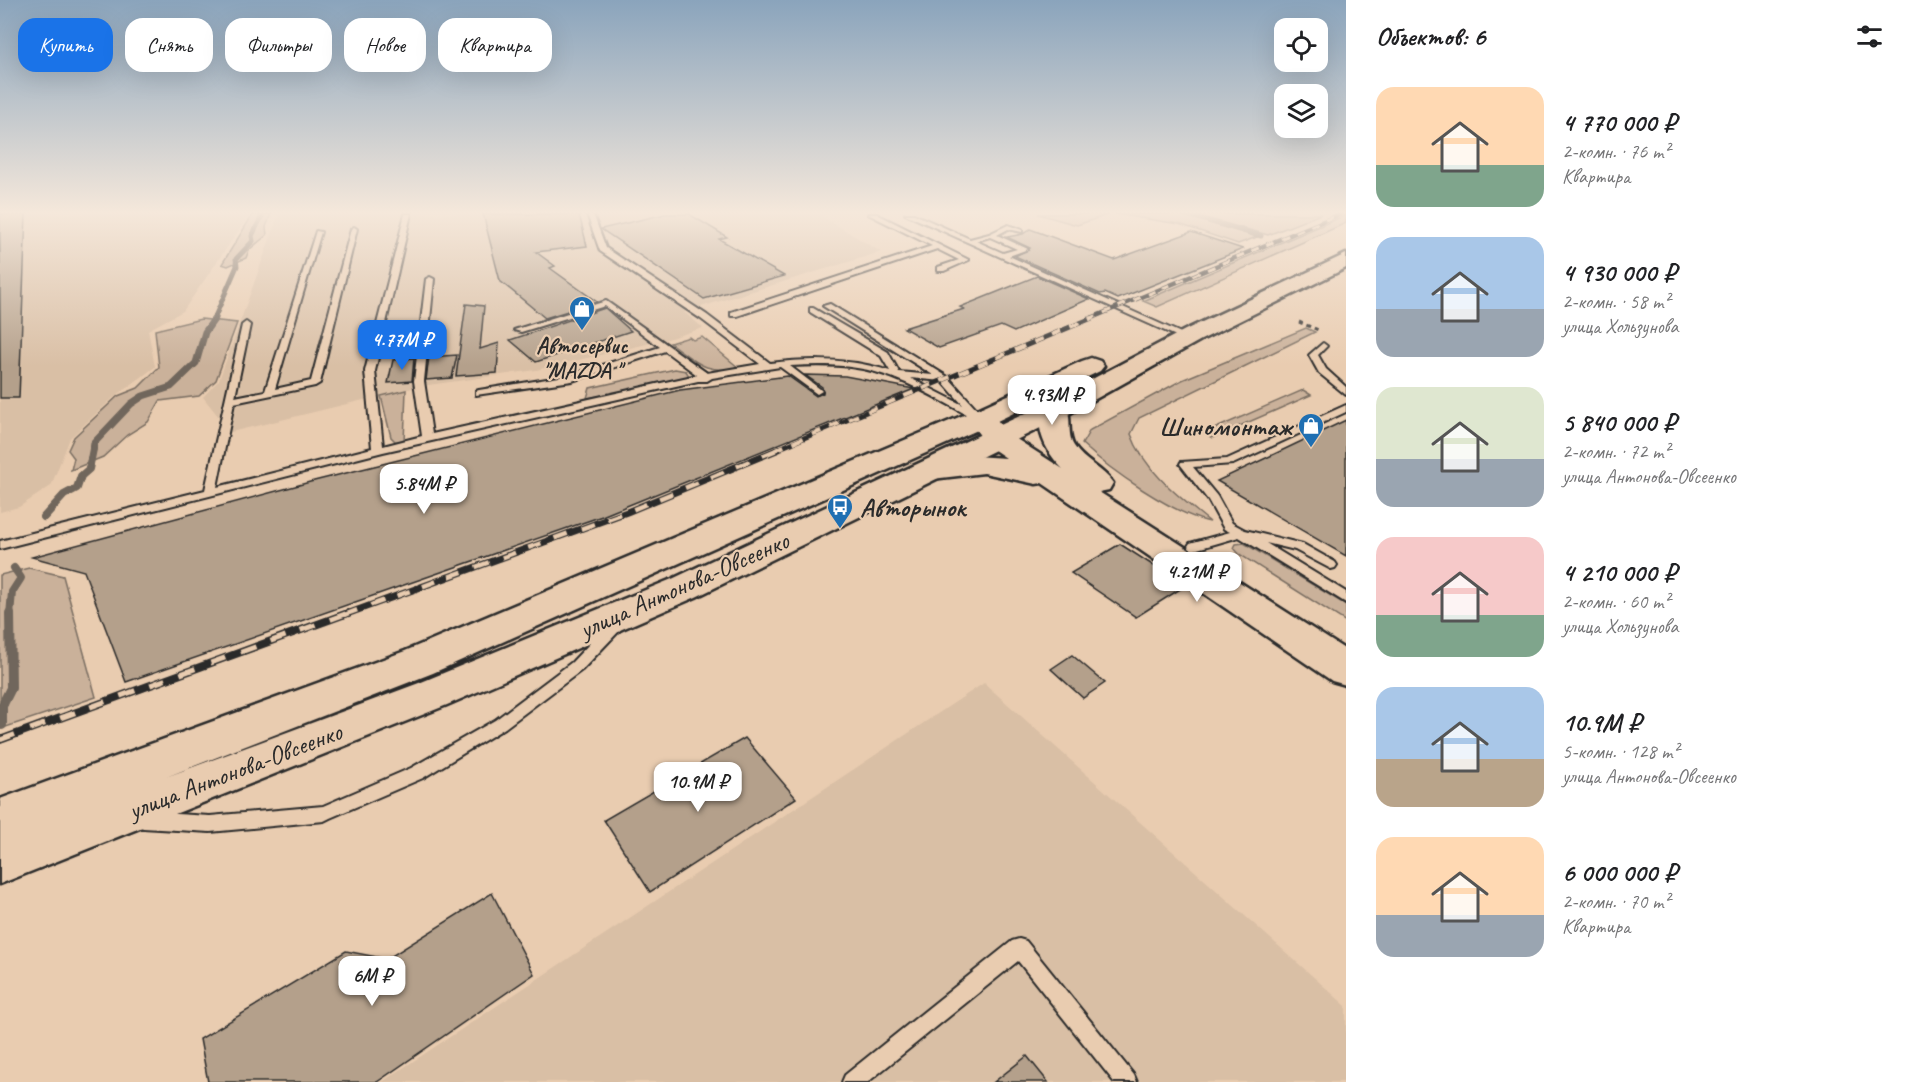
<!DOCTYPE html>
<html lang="ru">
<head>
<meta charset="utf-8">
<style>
	body { margin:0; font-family:Caveat,sans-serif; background:#f6f6f6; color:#202124; height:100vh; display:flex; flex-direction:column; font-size:22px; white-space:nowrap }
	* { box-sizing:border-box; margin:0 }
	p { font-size:20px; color:#757577 }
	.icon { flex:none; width:33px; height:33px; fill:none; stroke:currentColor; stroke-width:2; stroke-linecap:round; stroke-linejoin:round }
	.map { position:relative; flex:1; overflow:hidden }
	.side { display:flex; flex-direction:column; background:#fff; width:570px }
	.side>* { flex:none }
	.banner { position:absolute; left:18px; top:18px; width:570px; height:54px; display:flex; gap:12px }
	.tools { position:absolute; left:1274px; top:18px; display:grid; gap:12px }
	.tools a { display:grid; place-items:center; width:54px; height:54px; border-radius:12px; background:#fff; box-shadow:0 6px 24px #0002; font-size:30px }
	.price { position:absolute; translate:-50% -51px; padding:0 14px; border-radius:12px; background:#fff; color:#222; font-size:20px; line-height:39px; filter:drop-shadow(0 2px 3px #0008) }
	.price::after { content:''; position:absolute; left:50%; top:36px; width:18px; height:14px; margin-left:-9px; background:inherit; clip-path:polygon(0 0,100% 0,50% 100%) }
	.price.current { background:#1a73e8; color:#fff }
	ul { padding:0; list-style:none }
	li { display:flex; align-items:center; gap:18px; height:150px; padding:0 30px }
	li span { display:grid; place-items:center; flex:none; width:168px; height:120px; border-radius:18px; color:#555 }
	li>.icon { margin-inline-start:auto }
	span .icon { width:72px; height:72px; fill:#fffc; stroke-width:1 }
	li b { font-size:26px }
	h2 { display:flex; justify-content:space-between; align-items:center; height:72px; padding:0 30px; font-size:26px }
	.chip { padding:0 21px; border-radius:18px; background:#fff; box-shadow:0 6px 24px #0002; font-size:21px; line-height:54px }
	.chip.current { background:#1a73e8; color:#fff }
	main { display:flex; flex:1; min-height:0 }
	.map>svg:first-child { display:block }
	.built { fill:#d9bfa5 }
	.green { fill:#cab19a; stroke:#7a6e62; stroke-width:1.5 }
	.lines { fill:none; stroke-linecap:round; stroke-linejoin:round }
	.stream-far3 { stroke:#70665b; stroke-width:5 }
	.stream-far2 { stroke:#70665b; stroke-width:7 }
	.stream-far1 { stroke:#70665b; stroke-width:8 }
	.stream { stroke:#70665b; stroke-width:10 }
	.building { fill:#b4a08b; stroke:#2b2b2b; stroke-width:1.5 }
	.service-casing { stroke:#2b2b2b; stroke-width:4 }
	.secondary-casing { stroke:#2b2b2b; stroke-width:5 }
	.trunk-casing { stroke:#2b2b2b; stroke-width:5 }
	.path { stroke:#2b2b2b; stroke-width:3; stroke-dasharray:4 4; stroke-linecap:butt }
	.service { fill:#e9ccb0; fill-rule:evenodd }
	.secondary { fill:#e9ccb0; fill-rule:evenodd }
	.trunk { fill:#e9ccb0; fill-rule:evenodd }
	.rail-far3-casing { stroke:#2b2b2b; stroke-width:4.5 }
	.rail-far2-casing { stroke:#2b2b2b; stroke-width:5 }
	.rail-far1-casing { stroke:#2b2b2b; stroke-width:7 }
	.rail-casing { stroke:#2b2b2b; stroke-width:8 }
	.rail-far3 { stroke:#e9ccb0; stroke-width:3; stroke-dasharray:8; stroke-linecap:butt }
	.rail-far2 { stroke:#e9ccb0; stroke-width:4; stroke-dasharray:10; stroke-linecap:butt }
	.rail-far1 { stroke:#e9ccb0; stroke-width:4.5; stroke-dasharray:14; stroke-linecap:butt }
	.rail { stroke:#e9ccb0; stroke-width:5; stroke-dasharray:16; stroke-linecap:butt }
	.labels { text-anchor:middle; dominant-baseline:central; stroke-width:4.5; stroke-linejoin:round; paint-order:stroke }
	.far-poi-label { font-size:22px; font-weight:bold; fill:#2b2b2b; stroke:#e9ccb0 }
	.poi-label { font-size:26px; font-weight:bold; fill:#2b2b2b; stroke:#e9ccb0; text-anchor:end }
	.street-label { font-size:26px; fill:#2b2b2b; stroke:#e9ccb0 }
</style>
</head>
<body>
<main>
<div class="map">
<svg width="1346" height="1082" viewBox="0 0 1346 1082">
	<rect width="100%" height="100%" fill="#e9ccb0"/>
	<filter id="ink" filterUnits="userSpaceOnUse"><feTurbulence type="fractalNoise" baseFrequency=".0167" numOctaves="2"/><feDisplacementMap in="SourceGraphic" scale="12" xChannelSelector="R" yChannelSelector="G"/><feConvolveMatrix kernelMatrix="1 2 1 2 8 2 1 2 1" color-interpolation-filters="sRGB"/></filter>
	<g filter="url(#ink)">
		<!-- built -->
		<g class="built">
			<polygon points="0,214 250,214 183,311 148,330 155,367 113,398 70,438 51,486 19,507 0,512"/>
			<polygon points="279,214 818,214 881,252 684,312 703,328 664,340 536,370 421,386 231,432 203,397 219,380"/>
			<polygon points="984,683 1346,1006 1346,1082 382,1082"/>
		</g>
		<!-- green -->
		<g class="green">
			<polygon points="253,214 271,214 266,227 267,235 249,250 246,258 228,266 222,264"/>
			<polygon points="1038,214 1110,214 1077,225"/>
			<polygon points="1115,214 1179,214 1257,237 1238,244 1179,224"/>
			<polygon points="1191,214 1321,214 1268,235"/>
			<polygon points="1346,215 1346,223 1157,307 1143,301"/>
			<polygon points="201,319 237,323 216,380 199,396 160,401 148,422 127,435 103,457 71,470 74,458 68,450 74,437 118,396 138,388 159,367 155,330"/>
			<path d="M1306,328L1315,332L1139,418L1131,434C1144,471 1181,498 1210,522C1173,514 1110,470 1082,444L1090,430L1182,380Z"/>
			<path d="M689,337L693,340L702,337L739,368C704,374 697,362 670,343Z"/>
			<polygon points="675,369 686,371 689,376 678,382 587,398 590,388"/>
			<polygon points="406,390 404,442 395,441 391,437 381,396"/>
			<polygon points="1303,390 1311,395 1212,438 1205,433"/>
			<polygon points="1244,543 1346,605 1346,622 1239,554 1234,548 1236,544"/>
			<polygon points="29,568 63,576 96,697 0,729 0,575"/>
		</g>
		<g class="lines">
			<!-- stream-far3 -->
			<g class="stream-far3">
				<polyline points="1184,214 1261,236"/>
				<polyline points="214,319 237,266 236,259 253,241 252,236 263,214"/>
			</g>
			<!-- stream-far2 -->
			<polyline class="stream-far2" points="93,450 94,443 131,404 143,396 171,387 196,363 205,332 215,318"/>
			<!-- stream-far1 -->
			<g class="stream-far1">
				<polyline points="44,517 64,495 77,488 81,476 89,469 93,449"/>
				<polyline points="10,615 12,592 21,578 14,568"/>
			</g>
			<!-- stream -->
			<polyline class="stream" points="2,725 2,706 11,688 10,613"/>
		</g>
		<!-- building -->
		<g class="building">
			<polygon points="0,214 26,214 19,398 0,398"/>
			<polygon points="483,214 579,214 587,246 536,252 555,266 550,268 597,302 545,318 500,281"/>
			<polygon points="665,214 689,214 727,237 719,239 784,276 704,299 601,229"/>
			<polygon points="1030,229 1114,260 1191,232 1243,249 1118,299 1105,293 1100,294 1015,256 1030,248 1007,237 1023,234"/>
			<polygon points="1037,276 1089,299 1014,332 1001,326 939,348 904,328 964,309 960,307"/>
			<polygon points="466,304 484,306 480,349 499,343 497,373 456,376"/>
			<polygon points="605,308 631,331 536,362 510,340"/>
			<polygon points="457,355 452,378 426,380 429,357"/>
			<polygon points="414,358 412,381 388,383 393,360"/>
			<polygon points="805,375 845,376 914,389 602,516 126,682 84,571 32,557 310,482 680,390 788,376 816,396 823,393 822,387"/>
			<polygon points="1346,420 1346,556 1217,481 1264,459"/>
			<polygon points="1120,544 1185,586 1136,617 1071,573"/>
			<polygon points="1072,655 1105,683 1083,698 1051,669"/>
			<polygon points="745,738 796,798 650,892 604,820"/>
			<polygon points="492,893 534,974 377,1082 208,1082 200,1039 346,951 387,959"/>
			<polygon points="1027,1056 1048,1082 994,1082"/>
		</g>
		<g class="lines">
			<defs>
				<g id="service">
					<path d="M405,214H411L375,371L383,446L422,436L414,381L426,279L430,277L434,279L424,381L432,434L697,375L665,351L572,381L476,395V391L479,390L571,375L660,347L605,306L521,332L514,330L606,301L707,373L760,364L701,319L600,251L587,214H593L606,248L707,315L770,363C810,358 850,358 890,371L881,356L810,312V308H813L888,352L899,372L933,375L823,306L830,304L948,377L977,409L978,412L986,418L985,420H977C937,399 896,372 850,367C830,364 810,365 790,366L820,389L822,391L817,394L780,367L712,378L707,381H698L383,452L0,549V541L205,490L242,325L246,322L250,325L235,397L265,391L316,231L321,232L275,389L311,381L351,229L354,227L357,229L320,383L315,386L234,403L217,487L372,448L365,371ZM910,378L942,381L963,405Z"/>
					<polygon points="868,214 877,214 969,260 944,271 938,271 938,267 959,260 937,249 737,316 731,316 731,312 932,246"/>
					<path d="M905,214H914L970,239L989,234L1008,225L1022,230V232L1008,229L997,235L1028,249L1009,256L1192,338L1185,340ZM990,237L1017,249L1003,253L976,241Z"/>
					<polygon points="1323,343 1327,346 1318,355 1326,369 1346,387 1346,395 1319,373 1309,355"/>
					<polygon points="1346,405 1346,412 1233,464 1193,467 1217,496 1232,523 1245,530 1303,544 1335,562 1337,565 1335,568 1331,569 1295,550 1266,543 1346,592 1346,603 1239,537 1194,550 1190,549 1188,546 1190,543 1230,532 1224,529 1208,500 1180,464 1181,462 1227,459"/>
					<polygon points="616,620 621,621 623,625 621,629 582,670 505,728 423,778 330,818 324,821 210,832 143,828 137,825 135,820 137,815 143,812 210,816 323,806 411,768 495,720 572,662 611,621"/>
					<polygon points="1019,939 1026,941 1134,1075 1137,1082 1114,1082 1018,961 868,1082 842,1082 845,1075 1012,941"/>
				</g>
				<path id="secondary" d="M1055,402L1065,404C1073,416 1066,433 1074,446C1084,462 1103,468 1113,483L1109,490L1099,492L1346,650V685L1332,681L1042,483L1036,484L984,473L932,479L921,476L917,470L921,464L973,456L1006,458L987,445L967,418L971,412L981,410L991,412L1007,433L1063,469C1047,454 1031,425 1045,404Z"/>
				<polygon id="trunk" points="1346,254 1346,268 1201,340 1065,416 696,597 447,705 0,884 0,799 405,651 971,412 1082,361 1091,358 1100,361 1104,366 1100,371 991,424 433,673 166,777 419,683 672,579 1045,404 1185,330"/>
			</defs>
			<!-- service casing -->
			<use href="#service" class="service-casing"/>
			<!-- secondary casing -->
			<use href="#secondary" class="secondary-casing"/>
			<!-- trunk casing -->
			<use href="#trunk" class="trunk-casing"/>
			<!-- path -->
			<polyline class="path" points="1299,322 1321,331"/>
			<!-- service -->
			<use href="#service" class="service"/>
			<!-- secondary -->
			<use href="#secondary" class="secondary"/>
			<!-- trunk -->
			<use href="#trunk" class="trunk"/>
			<defs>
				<polyline id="rail-far3" points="1089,319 1340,214"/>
				<polyline id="rail-far2" points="775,450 1092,318"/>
				<polyline id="rail-far1" points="344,615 627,512 779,449"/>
				<polyline id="rail" points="0,740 348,613"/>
			</defs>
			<!-- rail-far3 casing -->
			<use href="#rail-far3" class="rail-far3-casing"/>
			<!-- rail-far2 casing -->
			<use href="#rail-far2" class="rail-far2-casing"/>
			<!-- rail-far1 casing -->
			<use href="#rail-far1" class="rail-far1-casing"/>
			<!-- rail casing -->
			<use href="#rail" class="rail-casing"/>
			<!-- rail-far3 -->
			<use href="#rail-far3" class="rail-far3"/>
			<!-- rail-far2 -->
			<use href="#rail-far2" class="rail-far2"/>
			<!-- rail-far1 -->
			<use href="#rail-far1" class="rail-far1"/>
			<!-- rail -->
			<use href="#rail" class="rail"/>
		</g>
	</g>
	<!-- sky -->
	<linearGradient id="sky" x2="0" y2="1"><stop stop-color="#8aa4bc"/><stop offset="0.58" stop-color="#f5e8db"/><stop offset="1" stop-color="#f5e8db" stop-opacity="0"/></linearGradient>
	<rect width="1346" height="366" fill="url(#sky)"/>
	<!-- icons -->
	<defs>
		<symbol id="shop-pin" viewBox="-11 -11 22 30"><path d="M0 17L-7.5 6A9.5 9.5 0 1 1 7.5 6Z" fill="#1f6fb2" stroke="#e9ccb0"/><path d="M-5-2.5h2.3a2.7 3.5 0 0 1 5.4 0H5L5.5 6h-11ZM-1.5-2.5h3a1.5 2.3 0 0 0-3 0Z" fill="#fff"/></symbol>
		<symbol id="bus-pin" viewBox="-11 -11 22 30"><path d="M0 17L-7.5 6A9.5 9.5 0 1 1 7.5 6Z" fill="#1f6fb2" stroke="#e9ccb0"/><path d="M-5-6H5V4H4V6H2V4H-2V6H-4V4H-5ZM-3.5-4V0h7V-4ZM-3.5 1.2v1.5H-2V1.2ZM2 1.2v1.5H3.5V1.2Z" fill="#fff"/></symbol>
	</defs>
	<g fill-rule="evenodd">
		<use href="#shop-pin" x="567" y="294" width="30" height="40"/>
		<use href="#shop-pin" x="1296" y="411" width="30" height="40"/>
		<use href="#bus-pin" x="825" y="492" width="30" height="40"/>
	</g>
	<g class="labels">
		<!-- far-poi labels -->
		<g class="far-poi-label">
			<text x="582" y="346">Автосервис<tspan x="582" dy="25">"MAZDA "</tspan></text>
		</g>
		<!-- poi labels -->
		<g class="poi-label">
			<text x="1292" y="426">Шиномонтаж</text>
			<text x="860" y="507" text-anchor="start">Авторынок</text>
		</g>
		<!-- street labels -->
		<g class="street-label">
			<text transform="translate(684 585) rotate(-24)">улица Антонова-Овсеенко</text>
			<text transform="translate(235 771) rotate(-21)">улица Антонова-Овсеенко</text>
		</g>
	</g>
</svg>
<div class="tools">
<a><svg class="icon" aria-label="locate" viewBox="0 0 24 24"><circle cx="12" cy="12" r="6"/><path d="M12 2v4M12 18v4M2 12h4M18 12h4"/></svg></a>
<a><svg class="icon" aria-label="layers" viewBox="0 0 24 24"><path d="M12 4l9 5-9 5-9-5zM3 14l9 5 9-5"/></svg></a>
</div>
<b class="price current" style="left:402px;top:371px">4.77M ₽</b>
<b class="price" style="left:1052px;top:426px">4.93M ₽</b>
<b class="price" style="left:424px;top:515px">5.84M ₽</b>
<b class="price" style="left:1197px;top:603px">4.21M ₽</b>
<b class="price" style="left:698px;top:813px">10.9M ₽</b>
<b class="price" style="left:372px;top:1007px">6M ₽</b>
<div class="banner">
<a class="chip current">Купить</a>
<a class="chip">Снять</a>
<a class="chip">Фильтры</a>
<a class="chip">Новое</a>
<a class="chip">Квартира</a>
</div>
</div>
<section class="side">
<h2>Объектов: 6<svg class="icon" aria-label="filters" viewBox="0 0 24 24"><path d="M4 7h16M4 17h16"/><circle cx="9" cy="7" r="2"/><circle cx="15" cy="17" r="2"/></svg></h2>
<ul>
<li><span style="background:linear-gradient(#ffd9b3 65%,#7fa58c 0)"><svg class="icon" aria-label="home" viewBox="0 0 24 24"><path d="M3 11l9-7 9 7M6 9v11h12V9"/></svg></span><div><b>4 770 000 ₽</b><p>2-комн. · 76 m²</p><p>Квартира</p></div></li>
<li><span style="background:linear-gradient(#a9c7e8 60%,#9aa5b1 0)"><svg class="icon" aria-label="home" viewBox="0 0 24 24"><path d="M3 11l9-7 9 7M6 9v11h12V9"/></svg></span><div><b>4 930 000 ₽</b><p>2-комн. · 58 m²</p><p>улица Хользунова</p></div></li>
<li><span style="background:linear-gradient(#dfe7d0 60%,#9aa5b1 0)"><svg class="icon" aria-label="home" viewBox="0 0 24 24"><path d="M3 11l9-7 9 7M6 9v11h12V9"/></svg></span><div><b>5 840 000 ₽</b><p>2-комн. · 72 m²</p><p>улица Антонова-Овсеенко</p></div></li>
<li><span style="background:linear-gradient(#f6c9c9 65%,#7fa58c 0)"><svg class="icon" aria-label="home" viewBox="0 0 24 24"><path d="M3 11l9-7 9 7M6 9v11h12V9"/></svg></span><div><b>4 210 000 ₽</b><p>2-комн. · 60 m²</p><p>улица Хользунова</p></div></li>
<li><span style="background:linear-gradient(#a9c7e8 60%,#b9a48a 0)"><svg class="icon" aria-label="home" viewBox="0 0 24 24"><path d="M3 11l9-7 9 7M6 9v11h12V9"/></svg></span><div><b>10.9M ₽</b><p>5-комн. · 128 m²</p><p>улица Антонова-Овсеенко</p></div></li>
<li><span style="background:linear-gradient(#ffd9b3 65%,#9aa5b1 0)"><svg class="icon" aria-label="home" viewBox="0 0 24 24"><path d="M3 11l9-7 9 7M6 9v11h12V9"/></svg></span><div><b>6 000 000 ₽</b><p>2-комн. · 70 m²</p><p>Квартира</p></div></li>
</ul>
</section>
</main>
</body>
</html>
